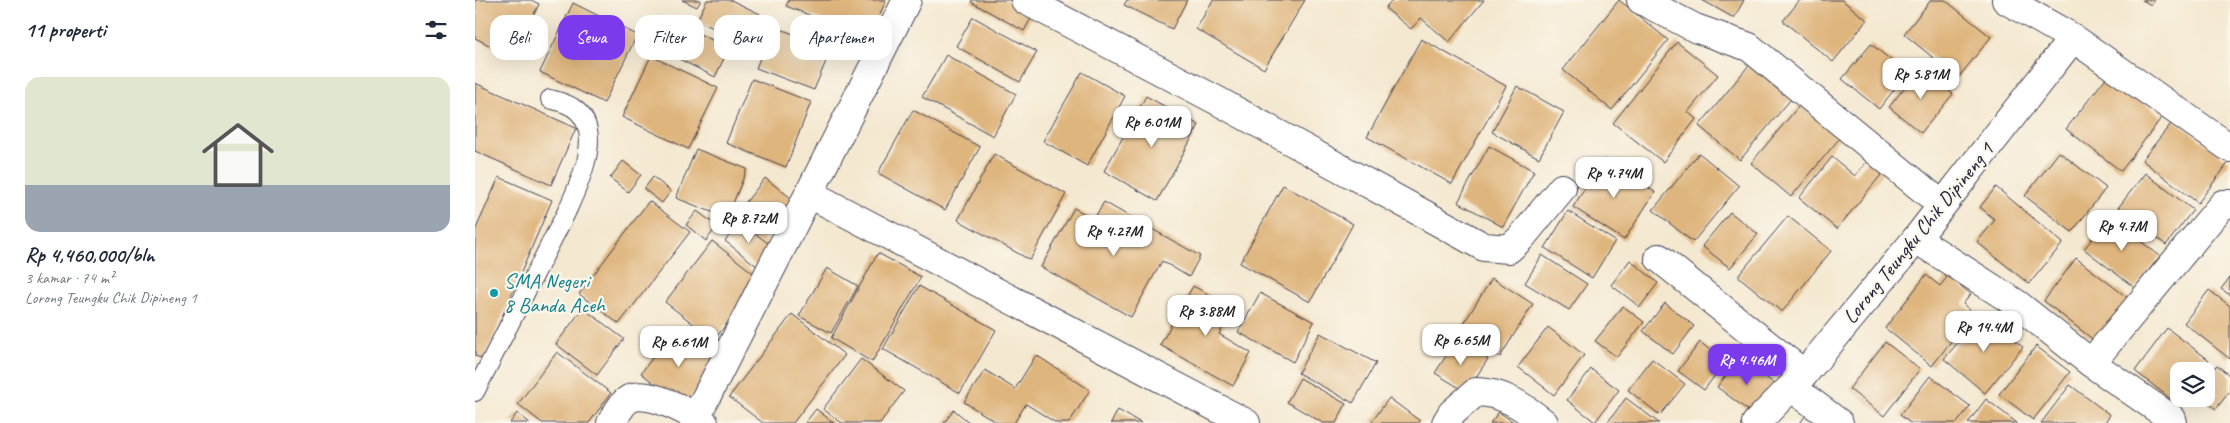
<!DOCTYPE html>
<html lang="id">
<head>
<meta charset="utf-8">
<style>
	body { margin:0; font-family:Caveat,sans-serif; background:#f2f2f3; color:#1f2937; height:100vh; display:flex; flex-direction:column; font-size:19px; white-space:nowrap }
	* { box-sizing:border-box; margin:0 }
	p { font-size:16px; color:#747a83 }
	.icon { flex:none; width:28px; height:28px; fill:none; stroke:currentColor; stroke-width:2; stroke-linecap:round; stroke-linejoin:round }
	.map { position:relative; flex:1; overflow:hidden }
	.details { display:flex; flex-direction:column; background:#fff; width:475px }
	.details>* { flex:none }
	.banner { position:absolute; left:15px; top:15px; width:475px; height:45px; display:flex; gap:10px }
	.fabs { position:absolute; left:1695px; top:362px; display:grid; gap:10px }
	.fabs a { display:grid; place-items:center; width:45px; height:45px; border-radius:10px; background:#fff; box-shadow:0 5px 20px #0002; font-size:25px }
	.price { position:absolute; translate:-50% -42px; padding:0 11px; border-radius:10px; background:#fff; color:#222; font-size:16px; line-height:32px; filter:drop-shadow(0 1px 2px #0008) }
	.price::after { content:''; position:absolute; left:50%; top:30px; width:15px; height:11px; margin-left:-8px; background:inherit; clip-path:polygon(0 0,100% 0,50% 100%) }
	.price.on { background:#7c3aed; color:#fff }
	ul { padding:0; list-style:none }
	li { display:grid; align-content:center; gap:10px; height:265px; padding:0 25px }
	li+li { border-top:1px solid #e0e1e3 }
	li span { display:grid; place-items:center; height:155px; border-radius:15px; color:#555 }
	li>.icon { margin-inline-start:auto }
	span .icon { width:90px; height:90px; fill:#fffc; stroke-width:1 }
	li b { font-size:21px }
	h2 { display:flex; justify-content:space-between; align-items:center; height:60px; padding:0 25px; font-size:21px }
	.tag { padding:0 18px; border-radius:15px; background:#fff; box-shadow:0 5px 20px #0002; font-size:18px; line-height:45px }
	.tag.on { background:#7c3aed; color:#fff }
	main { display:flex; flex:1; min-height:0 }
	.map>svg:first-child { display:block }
	.building { fill:#dfb57e }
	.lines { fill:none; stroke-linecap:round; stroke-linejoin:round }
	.lane-casing { stroke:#424051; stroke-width:20 }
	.street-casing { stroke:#424051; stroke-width:30 }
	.lane { stroke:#fff; stroke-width:18 }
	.street { stroke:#fff; stroke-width:28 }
	.culture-dot { fill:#0f9aa8; stroke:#fbf7ec; stroke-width:2 }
	.labels { text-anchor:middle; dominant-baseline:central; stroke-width:4.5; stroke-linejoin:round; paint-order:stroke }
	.street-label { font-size:21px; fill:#22223b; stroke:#fbf7ec }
	.culture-label { font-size:21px; fill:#0d838f; stroke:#fbf7ec; text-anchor:start }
</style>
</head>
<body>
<main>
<section class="details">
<h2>11 properti<svg class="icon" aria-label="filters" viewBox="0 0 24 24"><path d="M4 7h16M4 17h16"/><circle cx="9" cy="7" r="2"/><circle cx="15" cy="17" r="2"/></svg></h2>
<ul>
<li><span style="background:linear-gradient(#dfe7d0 70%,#9aa5b1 0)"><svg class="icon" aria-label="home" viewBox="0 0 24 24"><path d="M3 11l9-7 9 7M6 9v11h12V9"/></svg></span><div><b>Rp 4,460,000/bln</b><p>3 kamar · 74 m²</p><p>Lorong Teungku Chik Dipineng 1</p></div></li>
</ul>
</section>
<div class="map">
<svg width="1755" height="423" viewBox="0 0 1755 423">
	<rect width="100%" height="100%" fill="#fbf7ec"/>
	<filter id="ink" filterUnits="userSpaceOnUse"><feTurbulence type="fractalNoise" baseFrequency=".02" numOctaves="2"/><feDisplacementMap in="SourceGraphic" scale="10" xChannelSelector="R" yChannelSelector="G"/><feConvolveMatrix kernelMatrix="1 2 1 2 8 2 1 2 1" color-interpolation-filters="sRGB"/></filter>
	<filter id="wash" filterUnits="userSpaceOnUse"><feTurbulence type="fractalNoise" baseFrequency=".0096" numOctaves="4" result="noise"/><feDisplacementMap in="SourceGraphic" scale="20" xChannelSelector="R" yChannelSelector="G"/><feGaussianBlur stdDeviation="1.12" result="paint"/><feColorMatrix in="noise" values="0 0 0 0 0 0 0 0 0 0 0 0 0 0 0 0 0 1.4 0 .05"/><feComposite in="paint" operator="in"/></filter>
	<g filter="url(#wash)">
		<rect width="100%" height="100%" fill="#f4e8d0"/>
		<g id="blocks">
			<!-- building -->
			<g class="building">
				<polygon points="0,0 56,0 64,4 38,57 0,38"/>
				<polygon points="207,0 226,0 222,7"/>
				<polygon points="232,0 256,0 285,14 271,44 222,20"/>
				<polygon points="314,0 411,0 399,29 386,24 382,34 311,6"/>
				<polygon points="497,0 541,0 560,11 549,31 496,2"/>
				<polygon points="652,0 712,0 697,29 649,5"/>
				<polygon points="738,0 830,0 789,69 721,29"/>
				<polygon points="917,0 1009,0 974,42 946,18 936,29 910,8"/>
				<polygon points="1144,0 1193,40 1137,110 1088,70"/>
				<polygon points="1227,0 1269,0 1259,18"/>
				<polygon points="1325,0 1367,0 1392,20 1358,62 1308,21"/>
				<polygon points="1456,0 1470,0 1516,37 1483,78 1429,34"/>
				<polygon points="1667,0 1679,0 1676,5"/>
				<polygon points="98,3 162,35 129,103 65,72"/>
				<polygon points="498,17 562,52 545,82 481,46"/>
				<polygon points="197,21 254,48 240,77 184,49"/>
				<polygon points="298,26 356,49 339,90 281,68"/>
				<polygon points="946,39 1031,86 977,184 892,137"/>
				<polygon points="1202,42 1243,75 1213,112 1221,119 1188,162 1138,123"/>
				<polygon points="1396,44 1432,73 1404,109 1367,79"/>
				<polygon points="471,55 541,94 518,136 447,97"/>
				<polygon points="176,56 243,88 213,149 147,117"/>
				<polygon points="1279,59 1321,93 1265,160 1224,126"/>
				<polygon points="1445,68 1478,94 1446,133 1414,107"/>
				<polygon points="607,72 650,96 612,166 568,141"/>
				<polygon points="1633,75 1687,117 1646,171 1591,129"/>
				<polygon points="277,79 336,102 311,167 251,143"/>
				<polygon points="0,83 101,128 76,185 0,151"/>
				<polygon points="1042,86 1089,112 1064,158 1017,132"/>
				<polygon points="671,96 724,125 682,201 629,171"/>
				<polygon points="1328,101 1368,134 1316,197 1276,163"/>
				<polygon points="438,110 505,147 470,210 403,173"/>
				<polygon points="1699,120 1754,162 1723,203 1667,160"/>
				<polygon points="1014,146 1059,171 1028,227 983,202"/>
				<polygon points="221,149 272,169 252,218 201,198"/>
				<polygon points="1584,152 1631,188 1597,232 1550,196"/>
				<polygon points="1224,153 1264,186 1218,242 1178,210"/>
				<polygon points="519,154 591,194 555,260 483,220"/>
				<polygon points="1357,157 1380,176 1396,157 1410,170 1362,229 1324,198"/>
				<polygon points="1129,159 1180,192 1149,240 1098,207"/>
				<polygon points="148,161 166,175 153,192 135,178"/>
				<polygon points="1670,173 1718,210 1691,245 1643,208"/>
				<polygon points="24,177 77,200 9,359 0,356 0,231"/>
				<polygon points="178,177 196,191 187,203 169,189"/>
				<polygon points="290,178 320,201 298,230 267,207"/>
				<polygon points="808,185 878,224 835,302 765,263"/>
				<polygon points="1521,187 1588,243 1554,284 1502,242 1520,220 1505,207"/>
				<polygon points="174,201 215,232 144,324 104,294"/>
				<polygon points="629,202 725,256 714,277 687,261 656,317 566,267 599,208 619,219"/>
				<polygon points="222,211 242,226 231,241 211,225"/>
				<polygon points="1093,211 1140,241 1117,278 1070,248"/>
				<polygon points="1255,212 1283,234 1255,268 1227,246"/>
				<polygon points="1313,216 1356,251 1307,312 1263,276"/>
				<polygon points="1634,217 1685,256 1660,288 1609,249"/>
				<polygon points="265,222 298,247 283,267 250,241"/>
				<polygon points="237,241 286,279 239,340 190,302"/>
				<polygon points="403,253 446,277 397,362 356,338"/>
				<polygon points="1067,255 1112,284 1094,310 1050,283"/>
				<polygon points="1601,258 1658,302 1625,345 1569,301"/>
				<polygon points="1155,260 1183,283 1165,307 1136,285"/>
				<polygon points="352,268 383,286 356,333 324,316"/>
				<polygon points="1451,275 1465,286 1473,276 1496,294 1488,304 1498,313 1457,366 1410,328"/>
				<polygon points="1755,277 1755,295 1746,289"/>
				<polygon points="1017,278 1058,304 1025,357 984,331"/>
				<polygon points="444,286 521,330 485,393 408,349"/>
				<polygon points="718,286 759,308 744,334 776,353 758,386 685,345"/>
				<polygon points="1734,290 1755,306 1755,359 1709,323"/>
				<polygon points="785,293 839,322 818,362 763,332"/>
				<polygon points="1190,303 1219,326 1198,354 1168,331"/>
				<polygon points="1148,306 1169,322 1142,357 1120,341"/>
				<polygon points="108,308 149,339 122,375 81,344"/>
				<polygon points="317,314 370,355 318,423 288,423 254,397"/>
				<polygon points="1507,314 1548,347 1510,393 1469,359"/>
				<polygon points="1073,327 1109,355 1079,395 1043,367"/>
				<polygon points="1692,328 1734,360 1726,371 1704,371 1704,400 1701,403 1660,371"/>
				<polygon points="198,330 242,362 209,407 166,373"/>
				<polygon points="845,333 901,363 878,403 823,373"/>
				<polygon points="982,339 1013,359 991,392 960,373"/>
				<polygon points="1225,342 1250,362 1229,390 1203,371"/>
				<polygon points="1410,342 1445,369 1409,416 1374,389"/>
				<polygon points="1561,346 1595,372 1558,420 1524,394"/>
				<polygon points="82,352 136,393 114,423 67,423 43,404"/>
				<polygon points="561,355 615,390 594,423 581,423 551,404 539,423 523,423 489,402 510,370 540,389"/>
				<polygon points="1265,357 1302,386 1279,415 1242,387"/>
				<polygon points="386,359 429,391 405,423 367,423 348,409"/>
				<polygon points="1177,359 1210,384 1185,415 1153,390"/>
				<polygon points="1742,365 1755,376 1755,391 1741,409 1728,399 1731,399 1731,379"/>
				<polygon points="1116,369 1144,390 1120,422 1092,400"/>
				<polygon points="1455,376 1495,406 1482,423 1435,423 1425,415"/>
				<polygon points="825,378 871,404 861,423 848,423 812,402"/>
				<polygon points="1595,385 1635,415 1629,423 1566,423"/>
				<polygon points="914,398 945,421 943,423 896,423"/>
				<polygon points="1151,398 1184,423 1132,423"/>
				<polygon points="1511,399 1542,423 1493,423"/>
				<polygon points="341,409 359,423 330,423"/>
				<polygon points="479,410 495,423 469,423"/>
				<polygon points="643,410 666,423 636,423"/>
				<polygon points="1024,412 1040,423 1015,423"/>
				<polygon points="42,413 55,423 35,423"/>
				<polygon points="1331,415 1342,423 1325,423"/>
			</g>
		</g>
	</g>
	<g filter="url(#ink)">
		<use href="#blocks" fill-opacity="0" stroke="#424051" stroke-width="1"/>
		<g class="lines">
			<defs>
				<path id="lane" d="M0,392L91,213C104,184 132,129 97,107C91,103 82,101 75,99"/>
				<g id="street">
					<polyline points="550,0 743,101 1009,247 1034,249 1046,238 1087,188"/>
					<polyline points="1166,0 1220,28 1274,47 1466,204"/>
					<polyline points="1531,0 1598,38 1755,148"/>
					<polyline points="335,194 771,423"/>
					<polyline points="1441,239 1542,304 1616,363 1697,419 1698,423"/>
					<polyline points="1184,258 1329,374"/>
					<polyline points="1616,363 1748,204 1755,204"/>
					<polyline points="1316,387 1364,423"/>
					<polyline points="221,417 432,0"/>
					<path d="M136,423C141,415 147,402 156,398C173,390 215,412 229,423"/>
					<path d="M971,423L977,413L1001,392C1028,392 1049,407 1069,423"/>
					<polyline points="1281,423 1329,374 1441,239 1598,38"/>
				</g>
			</defs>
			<!-- lane casing -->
			<use href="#lane" class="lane-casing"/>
			<!-- street casing -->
			<use href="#street" class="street-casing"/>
			<!-- lane -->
			<use href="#lane" class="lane"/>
			<!-- street -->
			<use href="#street" class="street"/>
		</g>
	</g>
	<!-- markers -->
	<circle class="culture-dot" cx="19" cy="293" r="5"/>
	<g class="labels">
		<!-- street labels -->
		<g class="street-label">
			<text transform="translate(1443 233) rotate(-51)">Lorong Teungku Chik Dipineng 1</text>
		</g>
		<!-- culture labels -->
		<g class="culture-label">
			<text x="29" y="281">SMA Negeri<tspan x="29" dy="24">8 Banda Aceh</tspan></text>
		</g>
	</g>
</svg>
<div class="fabs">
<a><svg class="icon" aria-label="layers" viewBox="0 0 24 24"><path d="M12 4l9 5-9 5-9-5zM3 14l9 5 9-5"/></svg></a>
</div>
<b class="price" style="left:1446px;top:100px">Rp 5.81M</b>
<b class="price" style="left:677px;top:148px">Rp 6.01M</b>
<b class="price" style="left:1139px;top:199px">Rp 4.74M</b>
<b class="price" style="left:274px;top:244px">Rp 8.72M</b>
<b class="price" style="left:1647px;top:252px">Rp 4.7M</b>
<b class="price" style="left:639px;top:257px">Rp 4.27M</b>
<b class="price" style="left:731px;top:337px">Rp 3.88M</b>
<b class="price" style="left:1509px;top:353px">Rp 14.4M</b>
<b class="price" style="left:986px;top:366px">Rp 6.65M</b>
<b class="price" style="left:204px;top:368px">Rp 6.61M</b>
<b class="price on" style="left:1272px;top:386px">Rp 4.46M</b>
<div class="banner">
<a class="tag">Beli</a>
<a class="tag on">Sewa</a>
<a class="tag">Filter</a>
<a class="tag">Baru</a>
<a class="tag">Apartemen</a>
</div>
</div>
</main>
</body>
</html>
